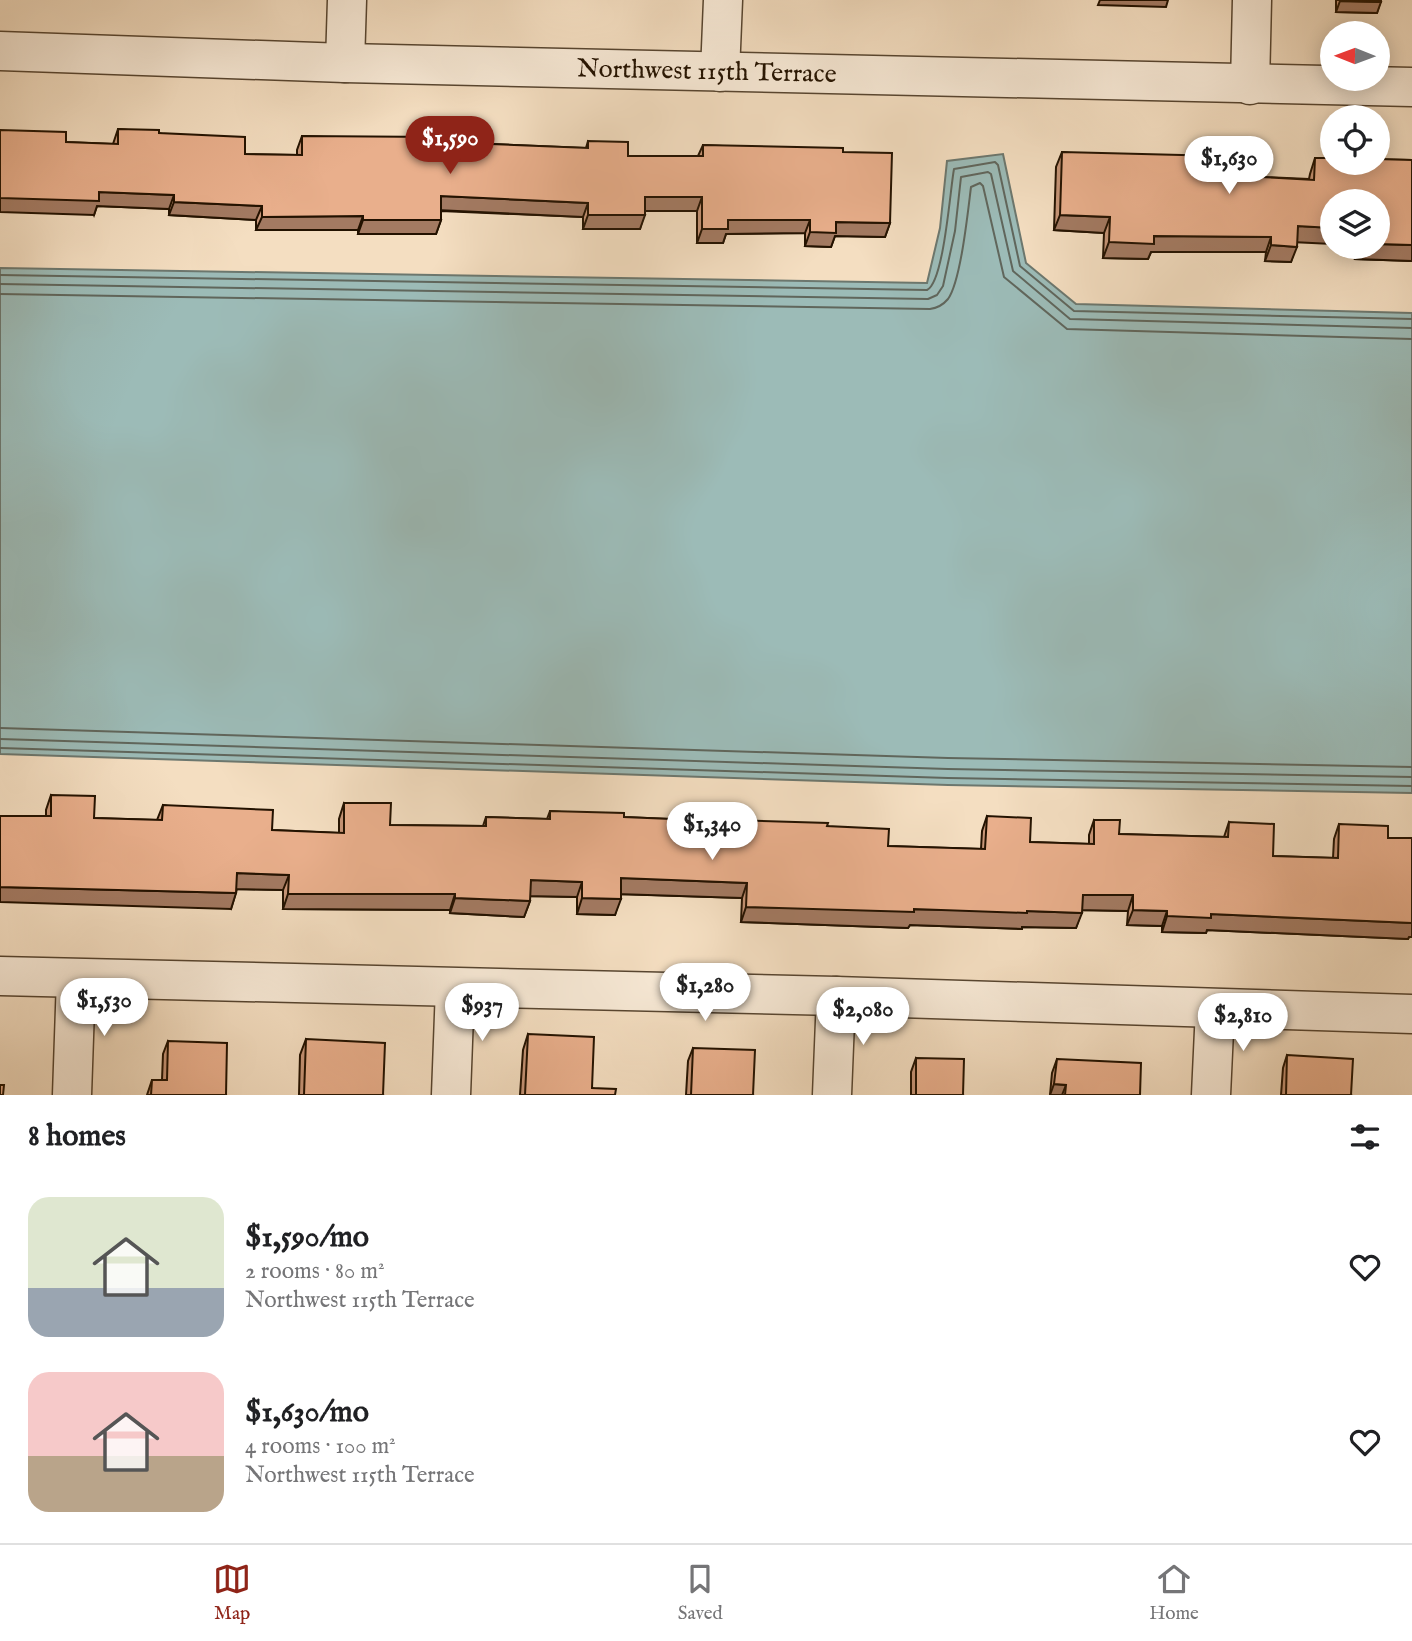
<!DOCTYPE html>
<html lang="en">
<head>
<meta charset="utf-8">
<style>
	body { margin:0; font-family:"IM FELL English",serif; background:#f6f6f6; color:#202124; height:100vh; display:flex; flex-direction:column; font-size:26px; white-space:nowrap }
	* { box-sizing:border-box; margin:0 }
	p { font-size:23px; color:#757577 }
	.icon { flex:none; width:38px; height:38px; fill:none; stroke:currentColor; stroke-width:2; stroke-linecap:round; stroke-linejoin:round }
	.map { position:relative; height:1095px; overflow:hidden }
	.panel { display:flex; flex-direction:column; background:#fff; flex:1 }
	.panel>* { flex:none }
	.needle { width:46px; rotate:271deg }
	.controls { position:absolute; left:1320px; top:21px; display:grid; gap:14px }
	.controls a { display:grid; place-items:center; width:70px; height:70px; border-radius:50%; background:#fff; box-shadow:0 4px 18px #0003; font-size:35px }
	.price { position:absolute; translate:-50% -60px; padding:0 16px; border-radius:24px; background:#fff; color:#222; font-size:23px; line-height:46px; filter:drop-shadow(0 2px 4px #0008) }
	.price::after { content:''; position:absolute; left:50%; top:42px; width:21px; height:16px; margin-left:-10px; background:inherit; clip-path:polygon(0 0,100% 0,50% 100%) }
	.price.active { background:#8f2418; color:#fff }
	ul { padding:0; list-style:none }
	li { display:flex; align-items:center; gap:21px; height:175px; padding:0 28px }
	li span { display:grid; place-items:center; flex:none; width:196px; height:140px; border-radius:21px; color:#555 }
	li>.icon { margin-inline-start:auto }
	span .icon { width:84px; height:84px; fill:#fffc; stroke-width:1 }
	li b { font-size:30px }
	h2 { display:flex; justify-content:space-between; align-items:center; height:84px; padding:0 28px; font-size:30px }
	.menu { display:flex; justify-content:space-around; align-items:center; height:98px; border-top:2px solid #e0e0e0; background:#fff; font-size:19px; color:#757577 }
	.menu a { display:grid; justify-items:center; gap:4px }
	.menu .active { color:#8f2418 }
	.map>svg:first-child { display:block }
	.water { fill:#9cbbb7; stroke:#6c776e; stroke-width:2 }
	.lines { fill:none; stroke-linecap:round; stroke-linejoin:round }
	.shore { stroke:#60665c; stroke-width:2 }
	.minor-casing { stroke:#574530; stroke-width:41 }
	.minor { stroke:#f8ead7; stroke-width:38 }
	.wall { fill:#c89678; stroke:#231200; stroke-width:2 }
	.shaded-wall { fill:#a37a62; stroke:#231200; stroke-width:2 }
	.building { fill:#e9af8c; stroke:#231200; stroke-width:2 }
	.labels { text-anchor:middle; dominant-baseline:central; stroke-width:5; stroke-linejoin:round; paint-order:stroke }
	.street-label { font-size:26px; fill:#231200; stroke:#f8ead7 }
</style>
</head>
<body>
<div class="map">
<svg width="1412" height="1095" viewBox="0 0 1412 1095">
	<rect width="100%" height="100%" fill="#f4dec1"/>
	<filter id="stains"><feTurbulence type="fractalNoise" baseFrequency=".00286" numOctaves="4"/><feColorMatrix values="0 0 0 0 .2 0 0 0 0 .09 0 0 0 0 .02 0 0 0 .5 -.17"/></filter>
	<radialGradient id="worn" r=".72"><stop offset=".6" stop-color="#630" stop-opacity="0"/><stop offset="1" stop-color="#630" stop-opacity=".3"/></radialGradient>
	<!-- water -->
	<polygon class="water" points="1003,154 1026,263 1076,304 1412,313 1412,793 948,785 0,754 0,268 927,283 940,228 947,161"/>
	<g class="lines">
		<!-- shore -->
		<g class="shore">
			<path d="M0,275L927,290C944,282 950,190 954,169L995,162L998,165L1020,266L1074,311L1412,319"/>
			<polyline points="0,284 928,299 937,295 943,286 955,231 961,177 988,172 991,174 1013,271 1070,319 1412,328"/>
			<path d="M0,294L930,309C937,308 943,305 948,299C961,281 968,210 971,187L980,183L983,186L1004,277L1067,329L1412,339"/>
			<polyline points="0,728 948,758 1412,767"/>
			<polyline points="0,739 948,769 1412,777"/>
			<polyline points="0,748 948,778 1412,786"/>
		</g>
		<defs>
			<g id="minor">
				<path id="s1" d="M0,51L345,63L1412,87"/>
				<polyline points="345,63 347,0"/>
				<polyline points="720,72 723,0"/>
				<polyline points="1250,85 1252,0"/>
				<polyline points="0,976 836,996 1412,1014"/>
				<polyline points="72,1095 76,979"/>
				<polyline points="451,1095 455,988"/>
				<polyline points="832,1095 836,996"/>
				<polyline points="1211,1095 1215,1009"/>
			</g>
		</defs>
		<!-- minor casing -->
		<use href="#minor" class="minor-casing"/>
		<!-- minor -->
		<use href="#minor" class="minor"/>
	</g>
	<!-- wall -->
	<g class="wall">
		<polygon points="1336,0 1381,0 1377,13 1336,12"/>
		<polygon points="118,129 159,133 245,154 297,155 297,150 302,136 586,148 588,141 628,156 698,156 703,145 843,152 890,223 885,237 835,236 831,247 805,246 805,233 726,234 723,243 697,243 697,211 645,211 640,229 583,229 583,217 441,211 441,220 436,234 358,234 358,230 256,230 256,220 169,215 169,209 97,206 94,215 66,142 113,144"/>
		<polygon points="1062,152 1261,177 1309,179 1310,174 1315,158 1412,160 1412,261 1355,259 1356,247 1377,247 1377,201 1297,242 1291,262 1265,261 1266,252 1151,252 1148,259 1103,258 1104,233 1054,230 1056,167"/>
		<polygon points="51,795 94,818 157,820 163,805 272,830 339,833 339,819 344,803 390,825 483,826 486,817 547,819 550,811 624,817 692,820 695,810 728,820 827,826 888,846 981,849 982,831 987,816 1030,842 1089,844 1089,835 1094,820 1119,834 1224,837 1229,822 1273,856 1333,858 1334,839 1339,824 1388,838 1412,838 1412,937 1409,937 1408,939 1207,930 1206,933 1162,932 1162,926 1127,925 1128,911 1082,910 1076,928 1022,927 1022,929 910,925 908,928 741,922 742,898 621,894 615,915 577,914 577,897 530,896 530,901 524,917 450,913 450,910 283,909 283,890 237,889 231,909 46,816 46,810"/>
		<polygon points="528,1034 592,1088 615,1095 520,1095 523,1050"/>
		<polygon points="306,1039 383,1095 299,1095 300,1055"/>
		<polygon points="168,1041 226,1095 147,1095 152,1080 162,1080 163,1054"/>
		<polygon points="693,1048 753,1095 686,1095 688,1061"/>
		<polygon points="1287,1055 1351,1095 1281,1095 1283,1068"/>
		<polygon points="916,1058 963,1095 911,1095 911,1072"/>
		<polygon points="1057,1059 1140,1095 1050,1095 1052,1073"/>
	</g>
	<!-- shaded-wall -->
	<g class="shaded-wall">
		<polygon points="1100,0 1168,0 1166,7 1098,5"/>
		<polygon points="1340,1 1381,2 1377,13 1336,12"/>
		<polygon points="99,192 174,195 169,209 97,206 94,215 0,212 0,198"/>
		<polygon points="441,196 588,203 583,217 436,210"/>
		<polygon points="645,197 702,197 697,211 640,211"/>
		<polygon points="174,202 262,206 256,220 169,215"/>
		<polygon points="588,215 645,215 640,229 583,229"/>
		<polygon points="1060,215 1110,217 1104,233 1054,230"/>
		<polygon points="363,216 358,230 256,230 262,217"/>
		<polygon points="363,220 441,220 436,234 358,234"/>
		<polygon points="728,220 810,220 805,233 726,234 723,243 697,243 702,229"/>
		<polygon points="836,222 890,223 885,237 835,236 831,247 805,246 810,232"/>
		<polygon points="1298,226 1332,228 1332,244 1292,242"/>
		<polygon points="1154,236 1271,237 1266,252 1151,252 1148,259 1103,258 1109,242"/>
		<polygon points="1377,244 1412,245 1412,261 1355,259 1360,247 1377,247"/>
		<polygon points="1271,245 1297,247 1291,262 1265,261"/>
		<polygon points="237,873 289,875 283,890 232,889"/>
		<polygon points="621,878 747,883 742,898 616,894"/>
		<polygon points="531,880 582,882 577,897 525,896"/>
		<polygon points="0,887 236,893 231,909 0,902"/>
		<polygon points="288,894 455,894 450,910 283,909"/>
		<polygon points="1083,895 1133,895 1128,911 1077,910"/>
		<polygon points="455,898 530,901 524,917 450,913"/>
		<polygon points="582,898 621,899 615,915 577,914"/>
		<polygon points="746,907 1027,911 1082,913 1076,928 1022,927 1022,929 910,925 908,928 741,922"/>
		<polygon points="1133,910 1167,911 1162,926 1127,925"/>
		<polygon points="1211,914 1412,923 1412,937 1409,937 1408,939 1207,930 1206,933 1162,932 1167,916"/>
		<polygon points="1054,1084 1066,1085 1062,1095 1050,1095"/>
	</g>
	<!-- building -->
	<g class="building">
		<polygon points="1340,0 1381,0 1381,2 1340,1"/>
		<polygon points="118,129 159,130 159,133 245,137 245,154 302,155 302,136 440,137 440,142 588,148 588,141 628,142 628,156 703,156 703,145 843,148 843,152 892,153 890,223 836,222 836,233 810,232 810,220 728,220 728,229 702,229 702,197 645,197 645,215 588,215 588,203 441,196 441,220 363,220 363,216 262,217 262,206 174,202 174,195 99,192 99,201 0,198 0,130 66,132 66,142 118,144"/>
		<polygon points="1062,152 1261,157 1261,177 1314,180 1315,158 1332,158 1332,163 1377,163 1377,159 1412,160 1412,245 1377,244 1377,201 1332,201 1332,228 1298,226 1297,247 1271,245 1271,237 1154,236 1154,244 1109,242 1110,217 1060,215"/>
		<polygon points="51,795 95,796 94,818 162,820 163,805 273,810 272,830 344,833 344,803 391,803 390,825 486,826 486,817 550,819 550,811 624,813 624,817 695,820 695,810 728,811 728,820 828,823 827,826 889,829 888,846 985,849 987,816 1031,818 1030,842 1094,844 1094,820 1120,820 1119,834 1228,837 1229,822 1274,824 1273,856 1338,858 1339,824 1388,826 1388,838 1412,838 1412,923 1211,914 1211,918 1167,916 1167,911 1133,910 1133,895 1083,895 1082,913 1027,911 1027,913 914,909 914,912 746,907 747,883 621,878 621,899 582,898 582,882 531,880 530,901 455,898 455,894 288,894 289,875 237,873 236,893 0,887 0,816 51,816"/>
		<polygon points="528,1034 594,1037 592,1088 616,1089 615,1095 525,1095"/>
		<polygon points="306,1039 385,1043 383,1095 304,1095"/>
		<polygon points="168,1041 227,1043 226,1095 151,1095 152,1080 167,1080"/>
		<polygon points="693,1048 755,1050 753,1095 691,1095"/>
		<polygon points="1287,1055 1353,1059 1351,1095 1286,1095"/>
		<polygon points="916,1058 964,1059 963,1095 916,1095"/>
		<polygon points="1057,1059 1141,1063 1140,1095 1065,1095 1066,1085 1054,1084"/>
		<polygon points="0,1085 4,1085 3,1095 0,1095"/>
	</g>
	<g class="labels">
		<!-- street labels -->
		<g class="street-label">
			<text stroke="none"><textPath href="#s1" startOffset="707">Northwest 115th Terrace</textPath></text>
		</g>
	</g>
	<rect width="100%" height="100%" filter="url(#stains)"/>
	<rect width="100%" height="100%" fill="url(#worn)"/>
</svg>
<div class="controls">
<a><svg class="needle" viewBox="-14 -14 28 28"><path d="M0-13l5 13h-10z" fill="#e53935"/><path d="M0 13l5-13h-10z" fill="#757577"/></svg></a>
<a><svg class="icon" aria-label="locate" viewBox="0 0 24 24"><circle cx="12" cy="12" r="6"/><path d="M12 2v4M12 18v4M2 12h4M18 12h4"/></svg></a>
<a><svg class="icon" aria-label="layers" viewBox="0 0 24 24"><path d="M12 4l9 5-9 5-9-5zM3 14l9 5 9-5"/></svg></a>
</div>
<b class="price active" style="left:450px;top:176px">$1,590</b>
<b class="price" style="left:1229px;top:196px">$1,630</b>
<b class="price" style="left:712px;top:862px">$1,340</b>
<b class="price" style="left:705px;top:1023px">$1,280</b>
<b class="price" style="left:104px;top:1038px">$1,530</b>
<b class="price" style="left:482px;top:1043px">$937</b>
<b class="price" style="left:863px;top:1047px">$2,080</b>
<b class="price" style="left:1243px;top:1053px">$2,810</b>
</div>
<section class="panel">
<h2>8 homes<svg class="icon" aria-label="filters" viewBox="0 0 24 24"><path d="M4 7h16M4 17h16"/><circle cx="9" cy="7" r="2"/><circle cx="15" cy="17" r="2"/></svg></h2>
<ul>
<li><span style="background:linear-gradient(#dfe7d0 65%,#9aa5b1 0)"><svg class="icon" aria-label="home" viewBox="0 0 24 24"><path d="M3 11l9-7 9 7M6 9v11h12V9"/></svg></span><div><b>$1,590/mo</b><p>2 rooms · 80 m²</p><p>Northwest 115th Terrace</p></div><svg class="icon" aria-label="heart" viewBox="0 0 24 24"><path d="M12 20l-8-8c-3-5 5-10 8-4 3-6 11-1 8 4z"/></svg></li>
<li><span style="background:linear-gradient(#f6c9c9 60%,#b9a48a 0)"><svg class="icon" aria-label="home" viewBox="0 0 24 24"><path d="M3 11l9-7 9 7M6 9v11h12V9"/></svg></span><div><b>$1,630/mo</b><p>4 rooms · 100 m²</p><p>Northwest 115th Terrace</p></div><svg class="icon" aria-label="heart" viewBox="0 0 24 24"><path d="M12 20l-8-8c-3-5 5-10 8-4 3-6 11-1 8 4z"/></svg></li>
</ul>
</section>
<nav class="menu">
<a class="active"><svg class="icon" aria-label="map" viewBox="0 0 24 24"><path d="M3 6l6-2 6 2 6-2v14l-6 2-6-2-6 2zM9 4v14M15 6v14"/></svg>Map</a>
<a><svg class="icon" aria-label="saved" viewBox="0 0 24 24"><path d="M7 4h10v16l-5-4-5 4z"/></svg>Saved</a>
<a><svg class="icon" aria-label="home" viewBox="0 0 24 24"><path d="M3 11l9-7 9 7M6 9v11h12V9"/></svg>Home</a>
</nav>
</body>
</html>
